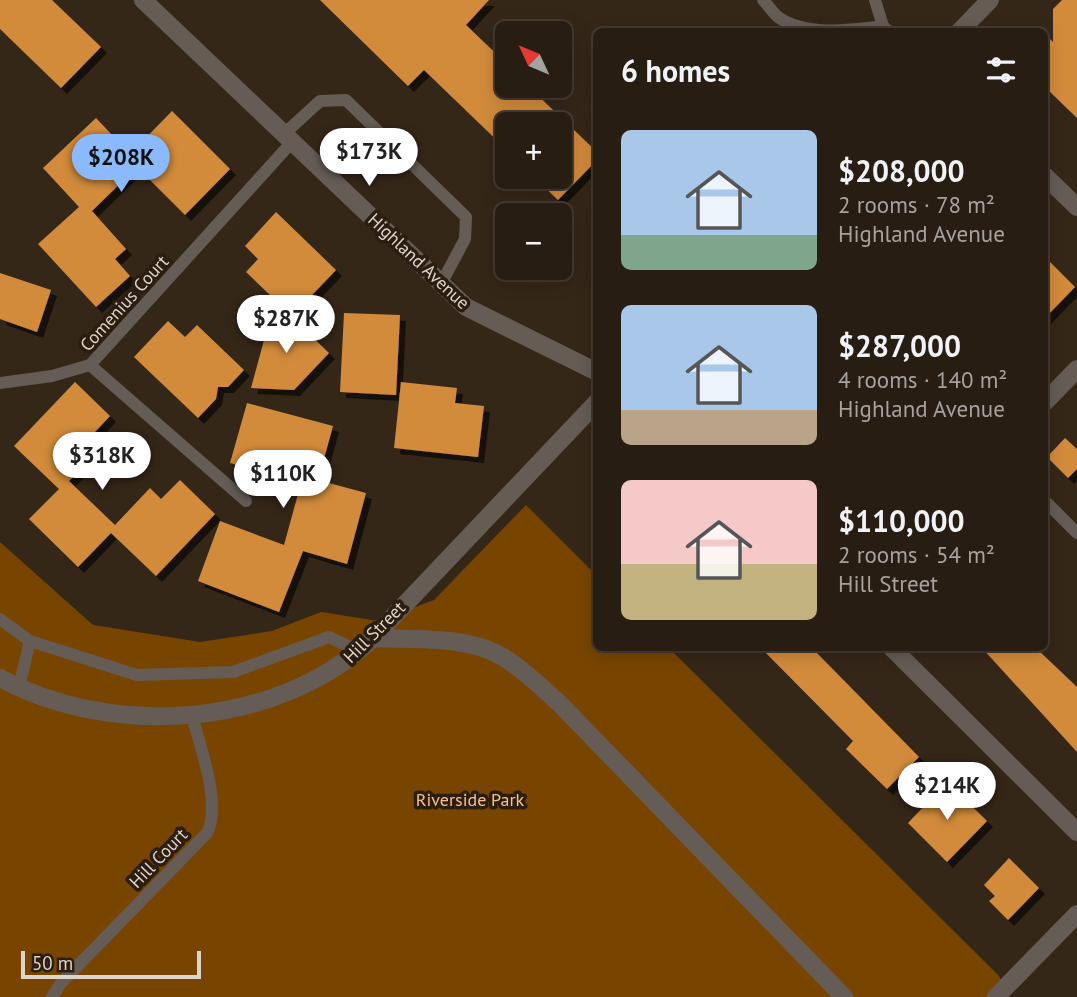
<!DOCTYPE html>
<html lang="en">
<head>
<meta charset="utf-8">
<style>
	body { margin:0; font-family:"PT Sans",sans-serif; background:#30261b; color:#f1f3f6; height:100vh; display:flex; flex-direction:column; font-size:26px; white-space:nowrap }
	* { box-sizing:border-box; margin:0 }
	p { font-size:23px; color:#a5a29f }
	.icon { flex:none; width:38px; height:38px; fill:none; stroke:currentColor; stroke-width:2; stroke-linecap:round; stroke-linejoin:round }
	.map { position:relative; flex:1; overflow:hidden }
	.details { position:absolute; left:593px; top:28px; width:455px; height:623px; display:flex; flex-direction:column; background:#281d12; border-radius:10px; box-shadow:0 4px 18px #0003,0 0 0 2px #443b32 }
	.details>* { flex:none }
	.needle { width:46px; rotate:314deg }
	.tools { position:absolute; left:495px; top:21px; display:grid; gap:14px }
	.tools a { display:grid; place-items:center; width:77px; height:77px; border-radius:10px; background:#281d12; box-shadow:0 4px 18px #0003,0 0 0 2px #443b32; font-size:35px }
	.scale { position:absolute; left:21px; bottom:18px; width:180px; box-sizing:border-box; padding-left:7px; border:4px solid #ddd4cb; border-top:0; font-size:19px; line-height:24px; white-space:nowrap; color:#ddd4cb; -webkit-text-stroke:5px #2b1d0f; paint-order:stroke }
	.price { position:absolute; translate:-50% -60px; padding:0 16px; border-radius:24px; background:#fff; color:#222; font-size:23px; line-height:46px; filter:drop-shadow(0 2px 4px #0008) }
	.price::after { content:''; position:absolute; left:50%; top:42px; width:21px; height:16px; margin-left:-10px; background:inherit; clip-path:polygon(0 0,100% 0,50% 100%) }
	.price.selected { background:#8bbafc; color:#111 }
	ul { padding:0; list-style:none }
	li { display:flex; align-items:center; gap:21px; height:175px; padding:0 28px }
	li span { display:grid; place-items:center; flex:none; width:196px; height:140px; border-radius:10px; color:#555 }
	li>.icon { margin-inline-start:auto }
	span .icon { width:84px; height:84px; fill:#fffc; stroke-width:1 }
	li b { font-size:30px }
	h2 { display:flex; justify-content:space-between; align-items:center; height:84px; padding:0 28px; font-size:30px }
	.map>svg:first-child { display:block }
	.green { fill:#784500 }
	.building { fill:#d28b3b; filter:url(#shadow) }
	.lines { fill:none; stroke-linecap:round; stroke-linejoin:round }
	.lane { stroke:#645c55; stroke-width:12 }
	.street { stroke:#645c55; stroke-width:18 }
	.labels { text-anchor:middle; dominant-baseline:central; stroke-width:7; stroke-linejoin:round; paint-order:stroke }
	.street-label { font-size:18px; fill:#ddd4cb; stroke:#2b1d0f }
	.park-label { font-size:18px; fill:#f8c18b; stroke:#2b1d0f }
</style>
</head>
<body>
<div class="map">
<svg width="1077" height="997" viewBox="0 0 1077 997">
	<defs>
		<filter id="shadow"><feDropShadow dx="6" dy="6" stdDeviation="0" flood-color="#0009"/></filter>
	</defs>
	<rect width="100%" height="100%" fill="#352718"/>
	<!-- green -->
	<polygon class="green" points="526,505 597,576 597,648 669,648 999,976 1009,997 0,997 0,542 93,625 200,642 272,631 321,612 378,621 434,600"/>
	<!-- building -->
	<g class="building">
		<polygon points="0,0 52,0 101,47 61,88 0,29"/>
		<polygon points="320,0 489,0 466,25 508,65 508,86 528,86 597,152 597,160 558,200 534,177 560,177 560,124 508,124 508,151 424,70 408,86"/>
		<polygon points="1062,0 1077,0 1077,118 1045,87 1045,34 1053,42 1053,9"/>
		<polygon points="172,111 230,169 185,215 137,167 92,211 126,249 115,259 130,276 96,307 38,244 79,207 43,168 96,118 130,154"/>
		<polygon points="276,212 336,270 292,316 246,272 258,259 245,246"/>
		<polygon points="1045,257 1075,287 1045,318"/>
		<polygon points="0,273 51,290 37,332 0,319"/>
		<polygon points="281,307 329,353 294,390 251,388 270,318"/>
		<polygon points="344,313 400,315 396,395 340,392"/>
		<polygon points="168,321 185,337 197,325 244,370 228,387 218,387 216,399 198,418 134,357"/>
		<polygon points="75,382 110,416 94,433 105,444 69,481 115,525 150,488 161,499 180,480 215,514 156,576 111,533 78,567 29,519 59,489 14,446"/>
		<polygon points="401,382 457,388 455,403 484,406 478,457 394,448"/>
		<polygon points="247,403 333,426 318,480 366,493 347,564 303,551 279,612 198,581 220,521 284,545 301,483 230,463"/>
		<polygon points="1065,438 1077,449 1077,469 1068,478 1047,457"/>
		<polygon points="761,648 812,648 919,757 887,789 846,749 853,741"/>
		<polygon points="982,648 1036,648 1077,687 1077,752"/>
		<polygon points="947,782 987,821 947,862 908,823"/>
		<polygon points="1009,858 1039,888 1008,920 989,901 995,896 984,885"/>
	</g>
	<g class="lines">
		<!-- lane -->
		<g class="lane">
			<path d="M763,0C768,5 773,13 778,17C806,37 851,30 883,26"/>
			<polyline points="875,0 883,26 889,32"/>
			<polyline points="284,134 320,101 346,100 466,217 465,239 441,284"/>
			<polyline points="0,383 52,376 90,365"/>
			<polyline points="246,501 90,365 292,142"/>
			<polyline points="1045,501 1077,533"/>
			<polyline points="0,619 30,641 137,675 233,672 329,637 359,651"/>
			<polyline points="19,687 30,641"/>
			<path d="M52,997L61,983L207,833C222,805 200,746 192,716"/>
		</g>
		<!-- street -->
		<g class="street">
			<polyline points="143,0 466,307 597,372"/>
			<polyline points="959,32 990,0"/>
			<polyline points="1045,176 1077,207"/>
			<polyline points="1045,402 1077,369"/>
			<path d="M373,638C414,640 467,635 503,657C523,669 541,687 559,703L844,997"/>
			<polyline points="892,648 1077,832"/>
			<path d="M0,678C114,739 278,728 373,638L597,402"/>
			<polyline points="996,997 1077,914"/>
		</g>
	</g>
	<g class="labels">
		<!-- street labels -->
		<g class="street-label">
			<text transform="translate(419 261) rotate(43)">Highland Avenue</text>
			<text transform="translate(124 303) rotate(-48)">Comenius Court</text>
			<text transform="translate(374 632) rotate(-45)">Hill Street</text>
			<text transform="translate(158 858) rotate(-46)">Hill Court</text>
		</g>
		<!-- park labels -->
		<g class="park-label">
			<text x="470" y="799">Riverside Park</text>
		</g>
	</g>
</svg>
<div class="tools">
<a><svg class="needle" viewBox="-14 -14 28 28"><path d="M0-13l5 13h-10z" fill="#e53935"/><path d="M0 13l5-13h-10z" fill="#a5a29f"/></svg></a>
<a>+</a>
<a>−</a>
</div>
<div class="scale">50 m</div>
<b class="price" style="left:369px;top:188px">$173K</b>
<b class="price selected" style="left:121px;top:194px">$208K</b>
<b class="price" style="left:286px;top:355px">$287K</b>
<b class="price" style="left:102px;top:492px">$318K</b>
<b class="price" style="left:283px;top:510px">$110K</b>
<b class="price" style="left:947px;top:822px">$214K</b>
<section class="details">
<h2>6 homes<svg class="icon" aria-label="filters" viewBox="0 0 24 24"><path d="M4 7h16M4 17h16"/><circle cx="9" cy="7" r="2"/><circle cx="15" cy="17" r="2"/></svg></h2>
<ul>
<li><span style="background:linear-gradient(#a9c7e8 75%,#7fa58c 0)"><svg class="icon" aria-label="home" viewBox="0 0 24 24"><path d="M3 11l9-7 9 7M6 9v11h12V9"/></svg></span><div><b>$208,000</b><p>2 rooms · 78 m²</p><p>Highland Avenue</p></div></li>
<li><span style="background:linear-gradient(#a9c7e8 75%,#b9a48a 0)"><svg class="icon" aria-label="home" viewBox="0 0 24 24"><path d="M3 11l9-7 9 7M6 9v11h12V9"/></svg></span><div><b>$287,000</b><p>4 rooms · 140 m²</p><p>Highland Avenue</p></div></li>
<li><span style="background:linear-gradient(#f6c9c9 60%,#c2b280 0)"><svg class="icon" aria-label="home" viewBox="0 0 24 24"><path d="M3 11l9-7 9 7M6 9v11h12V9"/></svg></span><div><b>$110,000</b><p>2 rooms · 54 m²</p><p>Hill Street</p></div></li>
</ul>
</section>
</div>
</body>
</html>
